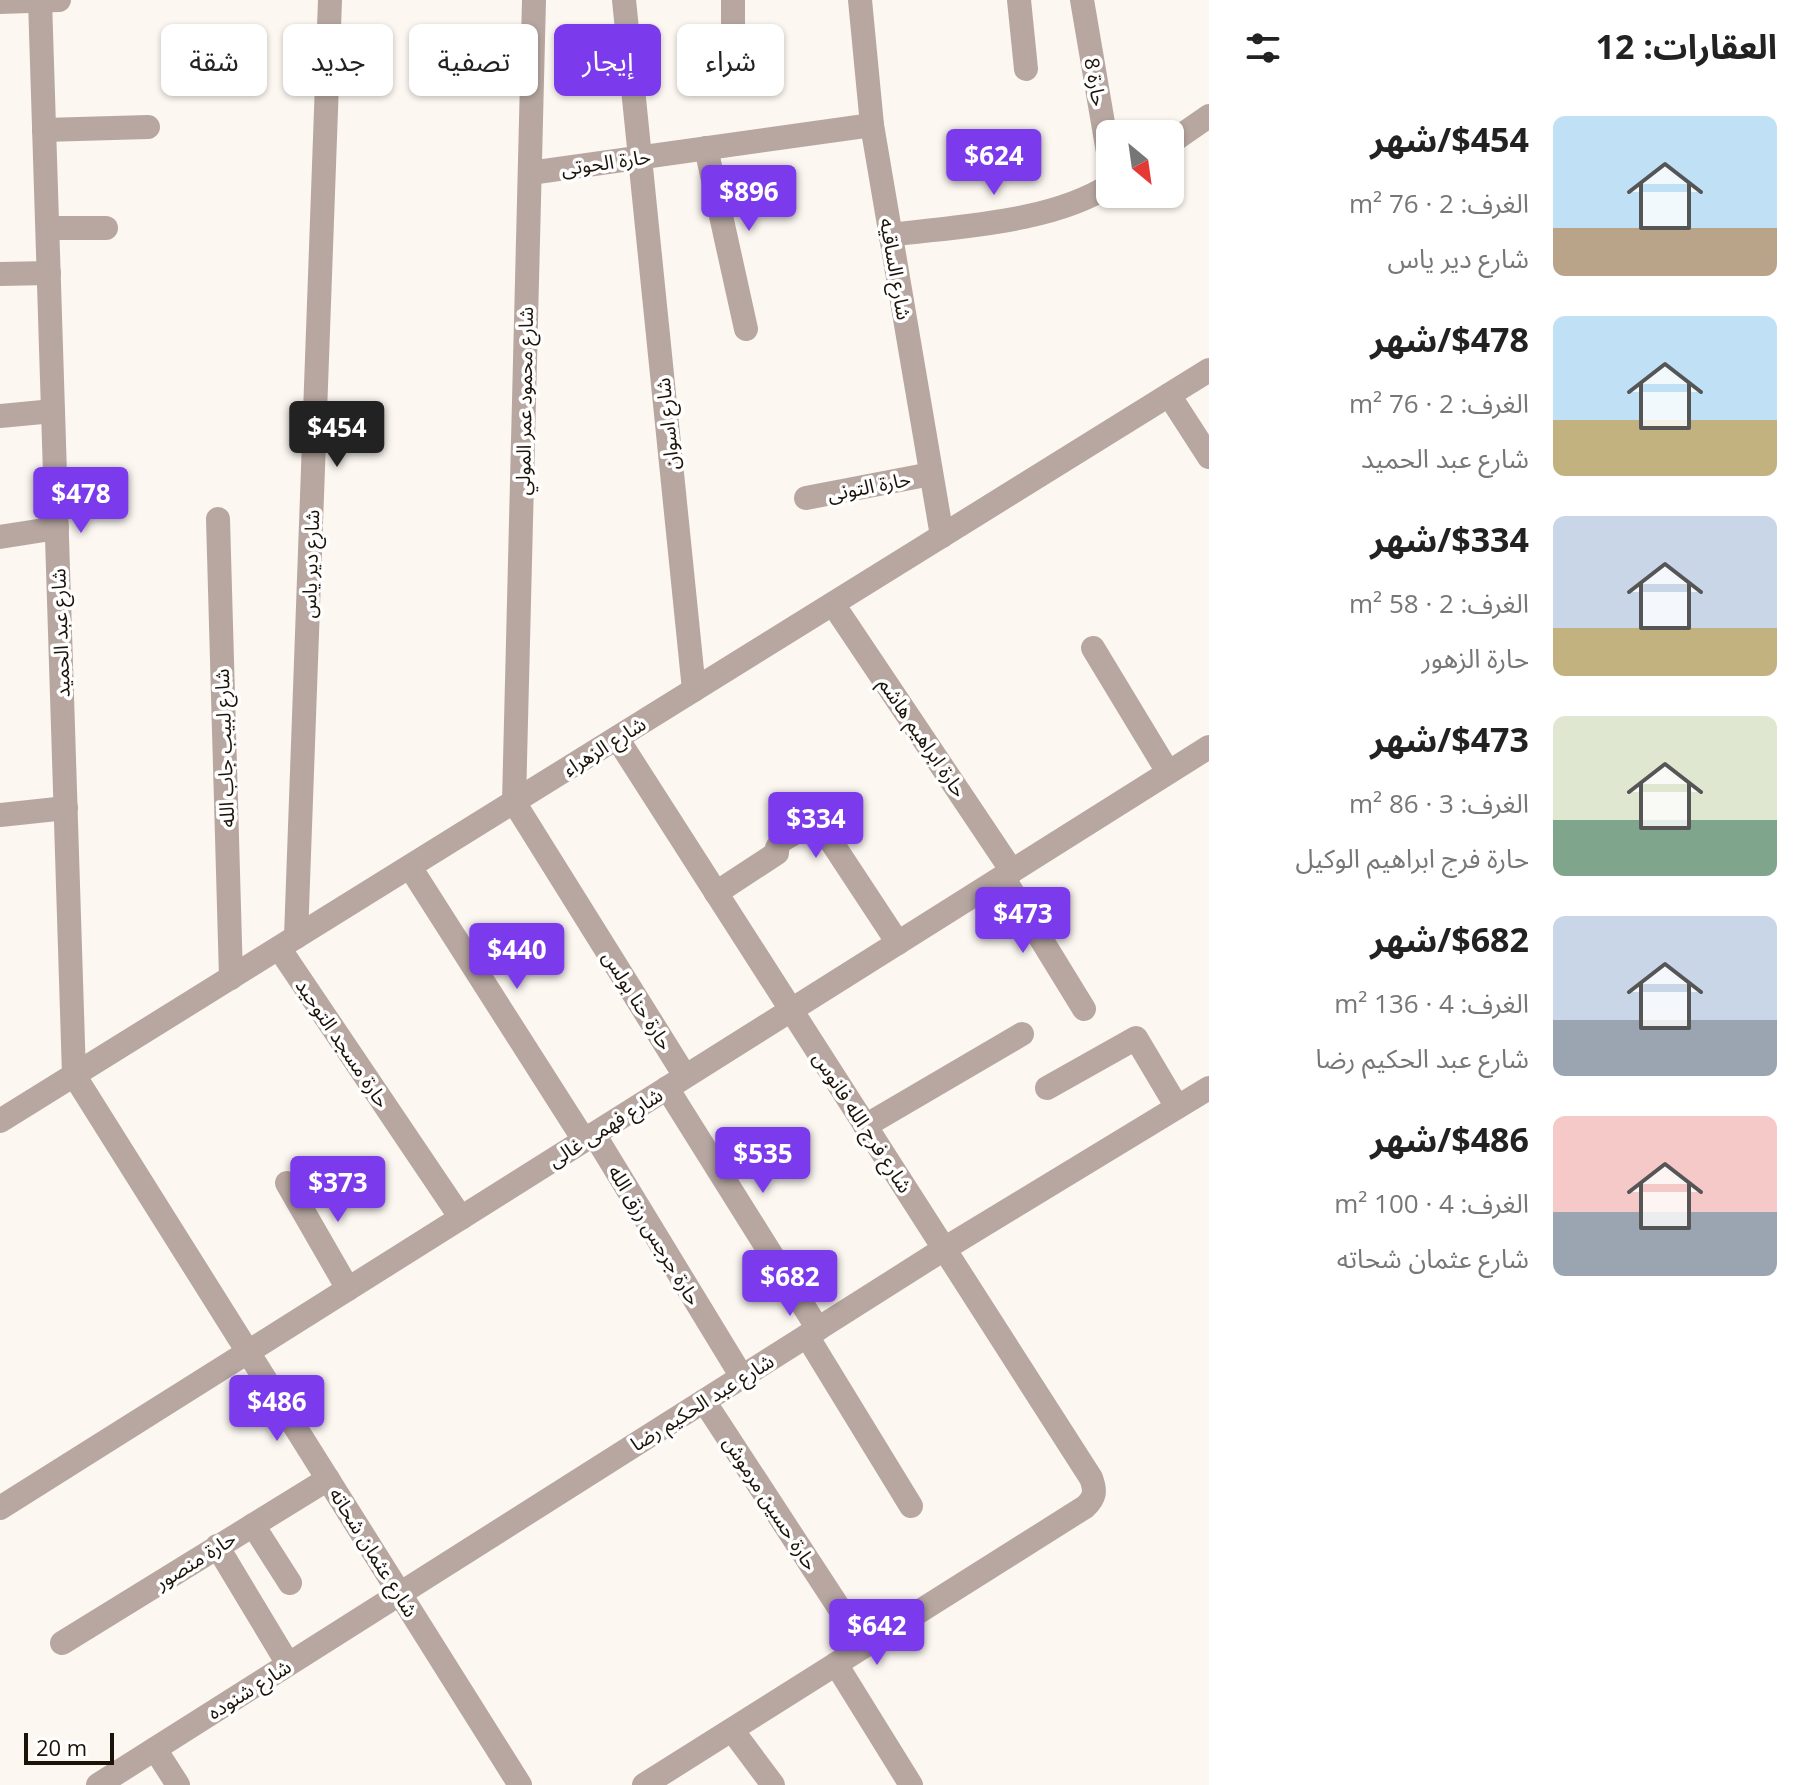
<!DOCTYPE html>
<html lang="ar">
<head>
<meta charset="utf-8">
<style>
	body { margin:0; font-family:"Open Sans","Noto Sans Arabic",sans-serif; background:#f2f2f2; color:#222; direction:rtl; height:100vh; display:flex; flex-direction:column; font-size:30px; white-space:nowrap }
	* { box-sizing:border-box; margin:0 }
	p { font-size:26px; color:#767676 }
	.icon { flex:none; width:44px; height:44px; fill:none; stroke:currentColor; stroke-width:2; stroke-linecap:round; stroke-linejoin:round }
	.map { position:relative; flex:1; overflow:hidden; direction:ltr }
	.drawer { display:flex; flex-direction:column; background:#fff; width:600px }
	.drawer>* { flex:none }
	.banner { position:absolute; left:24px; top:24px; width:760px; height:72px; direction:rtl; display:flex; gap:16px }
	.needle { width:52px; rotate:151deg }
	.tools { position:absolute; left:1096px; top:120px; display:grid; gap:16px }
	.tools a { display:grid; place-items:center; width:88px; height:88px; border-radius:12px; background:#fff; box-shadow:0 2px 6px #0004; font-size:40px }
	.scale { position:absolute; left:24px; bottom:20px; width:90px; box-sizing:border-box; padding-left:8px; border:4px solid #1c1309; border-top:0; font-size:22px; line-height:28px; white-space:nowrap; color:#1c1309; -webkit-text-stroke:6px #fff; paint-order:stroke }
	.price { position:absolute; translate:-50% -68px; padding:0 18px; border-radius:8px; background:#7c3aed; color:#fff; font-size:26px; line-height:52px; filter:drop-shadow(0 2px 4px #0008) }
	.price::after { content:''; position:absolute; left:50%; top:48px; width:24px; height:18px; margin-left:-12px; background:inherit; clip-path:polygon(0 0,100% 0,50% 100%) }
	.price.on { background:#222; color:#fff }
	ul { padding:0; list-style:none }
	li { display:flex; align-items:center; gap:24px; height:200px; padding:0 32px }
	li span { display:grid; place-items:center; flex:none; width:224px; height:160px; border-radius:12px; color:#555 }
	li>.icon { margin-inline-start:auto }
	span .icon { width:96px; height:96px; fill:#fffc; stroke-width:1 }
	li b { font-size:34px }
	h2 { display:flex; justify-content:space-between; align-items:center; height:96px; padding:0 32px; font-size:34px }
	.tag { padding:0 28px; border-radius:12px; background:#fff; box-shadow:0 2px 6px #0004; font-size:28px; line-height:72px }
	.tag.on { background:#7c3aed; color:#fff }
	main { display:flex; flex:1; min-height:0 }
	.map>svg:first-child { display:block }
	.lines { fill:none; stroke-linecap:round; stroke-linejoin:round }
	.minor { stroke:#b8a7a1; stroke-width:24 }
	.labels { text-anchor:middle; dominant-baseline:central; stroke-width:7; stroke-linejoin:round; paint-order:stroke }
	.street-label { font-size:20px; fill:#1c1309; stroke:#fff }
</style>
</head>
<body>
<main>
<section class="drawer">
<h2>العقارات: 12<svg class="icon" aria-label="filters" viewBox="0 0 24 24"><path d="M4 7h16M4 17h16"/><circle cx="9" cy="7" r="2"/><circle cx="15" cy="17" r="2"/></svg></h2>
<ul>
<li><span style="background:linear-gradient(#bfe0f5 70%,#b9a48a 0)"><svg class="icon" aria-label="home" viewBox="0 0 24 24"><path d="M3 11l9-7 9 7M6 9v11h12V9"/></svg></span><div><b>$454/شهر</b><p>الغرف: 2 · 76 m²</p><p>شارع دير ياس</p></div></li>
<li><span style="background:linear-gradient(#bfe0f5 65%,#c2b280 0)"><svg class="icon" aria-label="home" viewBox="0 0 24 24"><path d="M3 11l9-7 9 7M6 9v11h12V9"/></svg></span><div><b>$478/شهر</b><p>الغرف: 2 · 76 m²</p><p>شارع عبد الحميد</p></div></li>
<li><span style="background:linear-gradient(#c9d6e8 70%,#c2b280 0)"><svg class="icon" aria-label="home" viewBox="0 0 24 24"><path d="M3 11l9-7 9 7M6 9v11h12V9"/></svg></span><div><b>$334/شهر</b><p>الغرف: 2 · 58 m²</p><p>حارة الزهور</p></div></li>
<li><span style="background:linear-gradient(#dfe7d0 65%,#7fa58c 0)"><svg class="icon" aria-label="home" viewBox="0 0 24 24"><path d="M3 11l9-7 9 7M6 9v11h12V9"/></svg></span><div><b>$473/شهر</b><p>الغرف: 3 · 86 m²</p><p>حارة فرج ابراهيم الوكيل</p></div></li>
<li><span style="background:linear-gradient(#c9d6e8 65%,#9aa5b1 0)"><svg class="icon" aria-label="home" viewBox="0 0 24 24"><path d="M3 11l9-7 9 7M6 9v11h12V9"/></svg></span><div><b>$682/شهر</b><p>الغرف: 4 · 136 m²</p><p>شارع عبد الحكيم رضا</p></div></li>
<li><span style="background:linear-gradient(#f6c9c9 60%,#9aa5b1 0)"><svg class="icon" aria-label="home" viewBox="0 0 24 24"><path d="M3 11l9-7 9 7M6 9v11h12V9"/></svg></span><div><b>$486/شهر</b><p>الغرف: 4 · 100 m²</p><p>شارع عثمان شحاته</p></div></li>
</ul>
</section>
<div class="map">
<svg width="1209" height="1785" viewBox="0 0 1209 1785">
	<rect width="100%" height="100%" fill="#fcf7f1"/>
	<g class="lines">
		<!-- minor -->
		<g class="minor">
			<polyline points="40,0 74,1075 520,1785"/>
			<polyline points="534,0 514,802 685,1076"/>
			<polyline points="624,0 694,690"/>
			<polyline points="860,0 872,125 942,536"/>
			<polyline points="1019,0 1026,69"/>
			<polyline points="1082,0 1110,164"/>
			<polyline points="0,2 59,0"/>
			<polyline points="733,36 733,0"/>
			<polyline points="44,130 148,127"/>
			<polyline points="1170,143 1209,116"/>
			<polyline points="706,148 746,329"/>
			<polyline points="530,173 872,125"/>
			<polyline points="48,228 106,228"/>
			<path d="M890,235C958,226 1051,223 1110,185"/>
			<polyline points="0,274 49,273"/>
			<polyline points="1169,395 1209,457"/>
			<polyline points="0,416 53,411"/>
			<polyline points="806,498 931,474"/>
			<polyline points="218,519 231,978"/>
			<polyline points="0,537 57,528"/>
			<polyline points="833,604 1012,871"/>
			<polyline points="1093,648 1168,772"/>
			<path d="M617,738L1091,1478C1096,1491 1095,1498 1085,1507L644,1785"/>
			<polyline points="0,815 66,808"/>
			<polyline points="410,867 584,1140"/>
			<polyline points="1003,877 1084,1009"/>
			<polyline points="716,893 777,853 777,848 781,841 817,820 898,943"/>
			<polyline points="296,937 330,0"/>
			<polyline points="279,948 461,1218"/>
			<polyline points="667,1088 818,1329"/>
			<polyline points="1047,1088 1136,1038 1177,1107"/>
			<polyline points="0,1121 1209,370"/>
			<polyline points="865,1126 1022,1034"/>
			<polyline points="594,1134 742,1377"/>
			<polyline points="287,1183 348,1289"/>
			<polyline points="807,1336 911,1506"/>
			<polyline points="704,1401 864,1646"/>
			<polyline points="0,1508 1209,747"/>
			<polyline points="253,1525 290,1583"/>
			<polyline points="217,1546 288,1664"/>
			<polyline points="62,1643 328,1479"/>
			<polyline points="836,1664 911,1785"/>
			<polyline points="732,1730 773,1785"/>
			<polyline points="155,1749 178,1785"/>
			<polyline points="98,1785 944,1249 1209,1088"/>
		</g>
	</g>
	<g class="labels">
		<!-- street labels -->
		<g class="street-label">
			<text transform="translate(1096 82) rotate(80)">حارة 8</text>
			<text transform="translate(606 162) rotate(-8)">حارة الحوتى</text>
			<text transform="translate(896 269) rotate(80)">شارع الساقيه</text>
			<text transform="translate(524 401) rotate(-89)">شارع محمود عمر المولي</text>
			<text transform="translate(667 424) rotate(-96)">شارع اسوان</text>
			<text transform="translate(869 486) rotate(-11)">حارة التونى</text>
			<text transform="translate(310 564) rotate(-88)">شارع دير ياس</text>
			<text transform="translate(60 633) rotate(-92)">شارع عبد الحميد</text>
			<text transform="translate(923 737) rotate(56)">حارة ابراهيم هاشم</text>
			<text transform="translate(604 746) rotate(-32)">شارع الزهراء</text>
			<text transform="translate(224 748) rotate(-92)">شارع لبيب جاب الله</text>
			<text transform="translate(638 1000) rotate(58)">حارة حنا بولس</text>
			<text transform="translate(343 1043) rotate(56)">حارة مسجد التوحيد</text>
			<text transform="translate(863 1122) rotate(57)">شارع فرج الله فانوس</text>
			<text transform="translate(605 1127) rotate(-32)">شارع فهمى غالى</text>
			<text transform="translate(655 1235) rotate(59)">حارة جرجس رزق الله</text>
			<text transform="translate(702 1402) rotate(-32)">شارع عبد الحكيم رضا</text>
			<text transform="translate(771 1503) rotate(57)">حارة حسين مرموش</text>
			<text transform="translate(374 1552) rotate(58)">شارع عثمان شحاته</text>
			<text transform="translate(195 1560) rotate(-32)">حارة منصور</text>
			<text transform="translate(249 1689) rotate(-32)">شارع شنوده</text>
		</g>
	</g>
</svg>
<div class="tools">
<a><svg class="needle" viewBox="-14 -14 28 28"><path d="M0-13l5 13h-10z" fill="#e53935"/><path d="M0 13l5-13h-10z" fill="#767676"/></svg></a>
</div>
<div class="scale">20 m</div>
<b class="price" style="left:994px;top:197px">$624</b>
<b class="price" style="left:749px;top:233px">$896</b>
<b class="price on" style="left:337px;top:469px">$454</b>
<b class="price" style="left:81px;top:535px">$478</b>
<b class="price" style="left:816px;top:860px">$334</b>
<b class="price" style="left:1023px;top:955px">$473</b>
<b class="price" style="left:517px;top:991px">$440</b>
<b class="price" style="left:763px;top:1195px">$535</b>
<b class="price" style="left:338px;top:1224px">$373</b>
<b class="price" style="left:790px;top:1318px">$682</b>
<b class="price" style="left:277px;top:1443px">$486</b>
<b class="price" style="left:877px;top:1667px">$642</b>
<div class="banner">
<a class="tag">شراء</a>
<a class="tag on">إيجار</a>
<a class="tag">تصفية</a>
<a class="tag">جديد</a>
<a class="tag">شقة</a>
</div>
</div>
</main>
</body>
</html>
